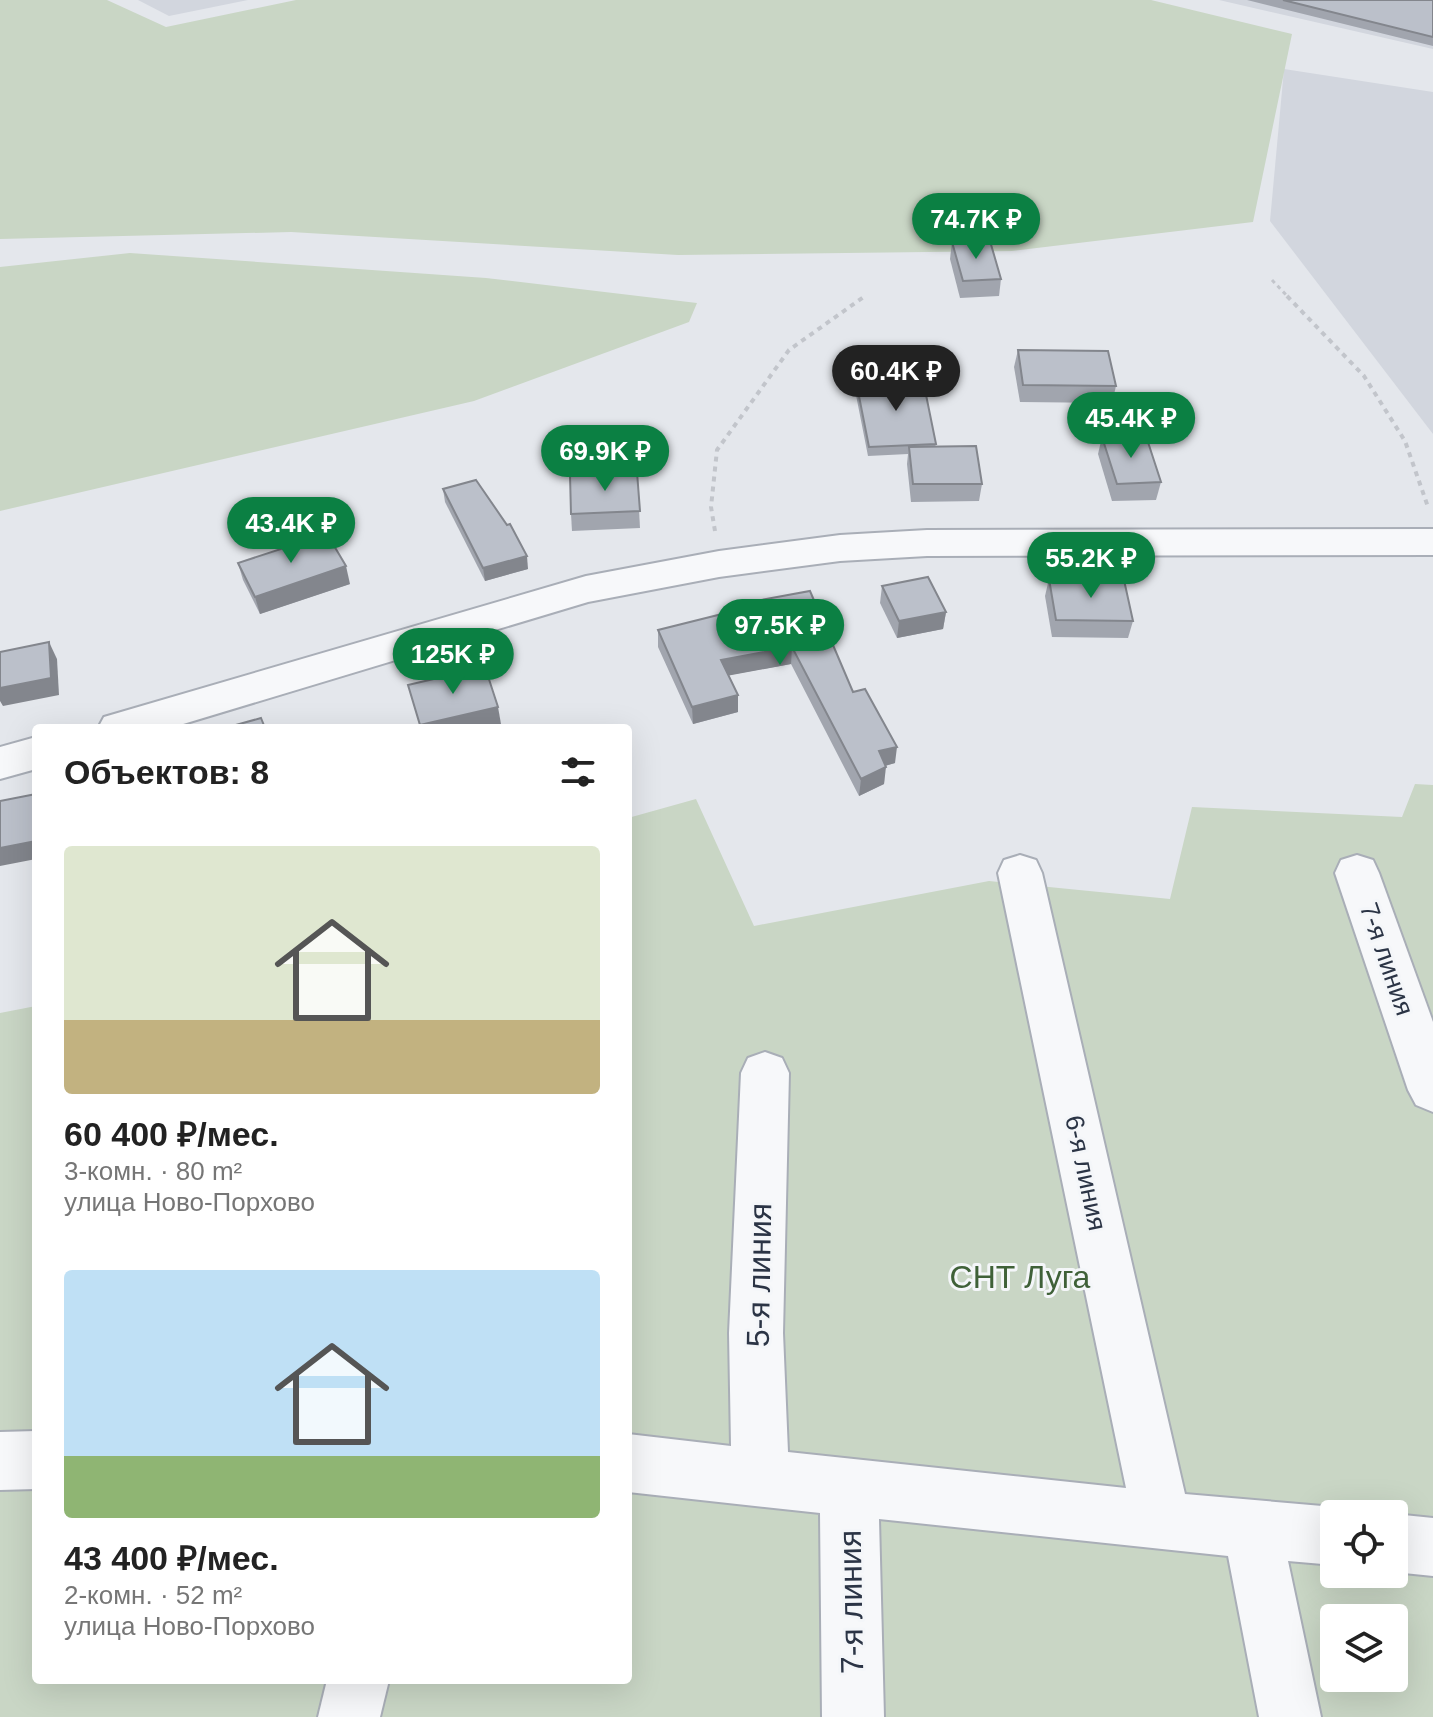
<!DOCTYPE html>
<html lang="ru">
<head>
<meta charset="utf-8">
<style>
	body { margin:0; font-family:Helvetica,sans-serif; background:#f2f2f2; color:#222; height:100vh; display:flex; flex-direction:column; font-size:30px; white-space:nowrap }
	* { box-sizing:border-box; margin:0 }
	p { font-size:26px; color:#767676 }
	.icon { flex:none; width:44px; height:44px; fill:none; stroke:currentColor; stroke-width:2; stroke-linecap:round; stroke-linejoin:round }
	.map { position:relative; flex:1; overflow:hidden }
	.details { position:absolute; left:32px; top:724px; width:600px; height:960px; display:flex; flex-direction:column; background:#fff; border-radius:8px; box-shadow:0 8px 32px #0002 }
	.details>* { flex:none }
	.buttons { position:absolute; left:1320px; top:1500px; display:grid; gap:16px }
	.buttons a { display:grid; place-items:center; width:88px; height:88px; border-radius:8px; background:#fff; box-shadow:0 8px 32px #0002; font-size:40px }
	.price { position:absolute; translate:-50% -68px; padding:0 18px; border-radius:28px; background:#0b8043; color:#fff; font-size:26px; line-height:52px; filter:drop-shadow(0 2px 4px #0008) }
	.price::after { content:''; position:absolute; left:50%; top:48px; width:24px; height:18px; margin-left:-12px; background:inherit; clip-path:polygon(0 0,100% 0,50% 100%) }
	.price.on { background:#222; color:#fff }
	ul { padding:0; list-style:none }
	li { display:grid; align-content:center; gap:16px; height:424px; padding:0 32px }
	li span { display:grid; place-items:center; height:248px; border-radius:8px; color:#555 }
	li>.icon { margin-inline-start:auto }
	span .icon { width:144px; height:144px; fill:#fffc; stroke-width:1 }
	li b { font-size:34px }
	h2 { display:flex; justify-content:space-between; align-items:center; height:96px; padding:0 32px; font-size:34px }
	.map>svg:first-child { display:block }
	.built { fill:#d2d6de }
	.green { fill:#c9d6c5; fill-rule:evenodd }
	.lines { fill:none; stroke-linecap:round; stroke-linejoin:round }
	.minor-casing { stroke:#a9aeb7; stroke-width:4 }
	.path-far1 { stroke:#c2c5cb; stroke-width:3; stroke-dasharray:4 4; stroke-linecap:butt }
	.path { stroke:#c2c5cb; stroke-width:4; stroke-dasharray:5 5; stroke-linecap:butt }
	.minor { fill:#f7f8fa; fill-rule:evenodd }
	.wall { fill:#a1a5ae }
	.shaded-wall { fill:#83868d }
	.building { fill:#bbc0ca; stroke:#83868d; stroke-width:2 }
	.labels { text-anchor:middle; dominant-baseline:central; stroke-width:6; stroke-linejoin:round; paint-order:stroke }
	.street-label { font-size:26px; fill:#2b3445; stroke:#f4f6f9 }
	.near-street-label { font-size:32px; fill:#2b3445; stroke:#f4f6f9 }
	.near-park-label { font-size:32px; fill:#3f6138; stroke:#f4f6f9 }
</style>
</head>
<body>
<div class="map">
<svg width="1433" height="1717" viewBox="0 0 1433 1717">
	<rect width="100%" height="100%" fill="#e4e7ec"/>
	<!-- built -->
	<g class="built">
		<polygon points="138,0 248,0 169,16"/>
		<polygon points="1219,0 1433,0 1433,49"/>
		<polygon points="1284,69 1433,92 1433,434 1270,221"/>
	</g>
	<!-- green -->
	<g class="green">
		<polygon points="0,0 107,0 166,27 296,0 1151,0 1292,34 1253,222 1012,251 678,255 291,232 0,239"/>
		<polygon points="130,253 486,278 697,303 689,322 474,401 0,511 0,267"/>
		<path d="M1415,784L1433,785V1717H0V1013L36,1006V1680H628V818L696,799L754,926L989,881L1170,899L1192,807L1402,817ZM1334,1514H1394V1574H1334ZM1334,1618H1394V1678H1334Z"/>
	</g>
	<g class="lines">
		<defs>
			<g id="minor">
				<polygon points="1433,529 1433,555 927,556 840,561 719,577 588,602 170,728 98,728 104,717 586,576 719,551 840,535 927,530"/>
				<polygon points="36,737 36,769 0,779 0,747"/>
				<polygon points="1020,855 1036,860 1042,873 1185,1494 1334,1507 1352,1514 1334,1514 1334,1565 1288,1561 1321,1717 1259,1717 1228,1556 879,1519 884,1717 822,1717 820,1513 628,1492 628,1434 731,1446 729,1333 741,1073 748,1058 765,1052 782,1058 789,1073 783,1333 788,1452 1126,1488 998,873 1004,860"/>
				<polygon points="1357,855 1373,860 1379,873 1433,1022 1433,1112 1416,1105 1408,1090 1335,873 1341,860"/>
				<polygon points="36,1431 36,1489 0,1490 0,1432"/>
				<polygon points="1393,1514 1394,1514 1433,1518 1433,1576 1394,1572"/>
				<polygon points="327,1680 389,1680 380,1717 318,1717"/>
			</g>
		</defs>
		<!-- minor casing -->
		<use href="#minor" class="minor-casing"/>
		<!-- path-far1 -->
		<polyline class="path-far1" points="1272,280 1289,298"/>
		<!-- path -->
		<g class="path">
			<polyline points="1287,296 1364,376 1405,441 1428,507"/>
			<polyline points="715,531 711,507 717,450 789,350 865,296"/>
		</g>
		<!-- minor -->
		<use href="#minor" class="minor"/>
	</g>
	<!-- wall -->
	<g class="wall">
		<polygon points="1247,0 1433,0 1433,46"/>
		<polygon points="952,242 1001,279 999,296 960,298 950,259"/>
		<polygon points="1018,350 1116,386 1112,403 1020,402 1014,367"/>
		<polygon points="856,381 936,444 935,447 982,484 979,501 911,502 907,464 908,454 868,456 855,390"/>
		<polygon points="1102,437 1161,482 1156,500 1112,501 1098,454"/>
		<polygon points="637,472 640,528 572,531 571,514"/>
		<polygon points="443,489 528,569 485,581 445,502"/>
		<polygon points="238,563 350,584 260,614 243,580"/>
		<polygon points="1049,579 1133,621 1128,638 1052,637 1045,596"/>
		<polygon points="882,586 946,612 943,629 897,638 880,603"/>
		<polygon points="761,600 853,692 895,763 885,766 884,784 859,796 791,664 729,675 738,695 738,712 693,724 658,647 658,630 761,604"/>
	</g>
	<!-- shaded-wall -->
	<g class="shaded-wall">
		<polygon points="527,556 528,569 485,581 483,568"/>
		<polygon points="346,566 350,584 260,614 255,597"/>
		<polygon points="946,612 943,629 897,638 899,621"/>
		<polygon points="49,642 57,659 59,695 3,706 0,701 0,688"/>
		<polygon points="792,647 791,664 721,677 721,660"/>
		<polygon points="738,695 738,712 693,724 692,707"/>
		<polygon points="498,707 501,724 482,728 420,728 420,725"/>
		<polygon points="897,747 895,763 877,768 879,751"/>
		<polygon points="886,767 884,784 859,796 861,779"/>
		<polygon points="36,841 36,859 0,866 0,848"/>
	</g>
	<!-- building -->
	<g class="building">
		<polygon points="1283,0 1433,0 1433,37"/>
		<polygon points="990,241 1001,279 963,281 952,242"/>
		<polygon points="1018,350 1108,351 1116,386 1023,385"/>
		<polygon points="923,380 936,444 869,447 856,381"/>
		<polygon points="1146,436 1161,482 1117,484 1102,437"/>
		<polygon points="976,446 982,484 913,484 909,447"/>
		<polygon points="637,472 640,511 571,514 570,475"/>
		<polygon points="476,480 507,525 510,524 527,556 483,568 443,489"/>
		<polygon points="327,534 346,566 255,597 238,563"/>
		<polygon points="928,577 946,612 899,621 882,586"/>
		<polygon points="1049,579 1124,580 1133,621 1056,620"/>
		<polygon points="810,591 853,692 865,689 897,747 879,751 886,767 861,779 792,647 721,660 738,695 692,707 658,630 762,604 761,600"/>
		<polygon points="49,642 51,678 0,688 0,652"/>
		<polygon points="485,667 498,707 420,725 408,685"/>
		<polygon points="261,718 265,728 225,728"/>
		<polygon points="36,794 36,841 0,848 0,801"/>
	</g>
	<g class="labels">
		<!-- street labels -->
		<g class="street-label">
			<text transform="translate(1387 959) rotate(71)">7-я линия</text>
			<text transform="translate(1086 1173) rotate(78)">6-я линия</text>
		</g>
		<!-- near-street labels -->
		<g class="near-street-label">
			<text transform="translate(759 1275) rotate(-89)">5-я линия</text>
			<text transform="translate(851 1602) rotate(-91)">7-я линия</text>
		</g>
		<!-- near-park labels -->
		<g class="near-park-label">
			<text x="1020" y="1277">СНТ Луга</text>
		</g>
	</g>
</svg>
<div class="buttons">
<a><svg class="icon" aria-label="locate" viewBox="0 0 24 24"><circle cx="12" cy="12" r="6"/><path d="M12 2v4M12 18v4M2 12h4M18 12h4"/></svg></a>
<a><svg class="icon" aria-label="layers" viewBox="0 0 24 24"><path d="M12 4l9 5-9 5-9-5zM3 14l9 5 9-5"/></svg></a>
</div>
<b class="price" style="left:976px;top:261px">74.7K ₽</b>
<b class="price on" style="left:896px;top:413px">60.4K ₽</b>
<b class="price" style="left:1131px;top:460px">45.4K ₽</b>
<b class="price" style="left:605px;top:493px">69.9K ₽</b>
<b class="price" style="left:291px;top:565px">43.4K ₽</b>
<b class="price" style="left:1091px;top:600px">55.2K ₽</b>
<b class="price" style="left:780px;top:667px">97.5K ₽</b>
<b class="price" style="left:453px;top:696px">125K ₽</b>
<section class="details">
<h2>Объектов: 8<svg class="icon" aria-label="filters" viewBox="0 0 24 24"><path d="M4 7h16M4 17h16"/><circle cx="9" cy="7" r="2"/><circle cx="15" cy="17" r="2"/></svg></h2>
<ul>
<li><span style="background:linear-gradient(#dfe7d0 70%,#c2b280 0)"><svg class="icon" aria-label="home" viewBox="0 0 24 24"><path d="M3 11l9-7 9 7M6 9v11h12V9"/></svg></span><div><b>60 400 ₽/мес.</b><p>3-комн. · 80 m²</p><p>улица Ново-Порхово</p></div></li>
<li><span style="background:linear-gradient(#bfe0f5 75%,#8fb573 0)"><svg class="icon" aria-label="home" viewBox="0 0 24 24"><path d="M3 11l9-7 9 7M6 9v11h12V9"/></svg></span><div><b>43 400 ₽/мес.</b><p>2-комн. · 52 m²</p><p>улица Ново-Порхово</p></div></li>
</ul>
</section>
</div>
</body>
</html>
